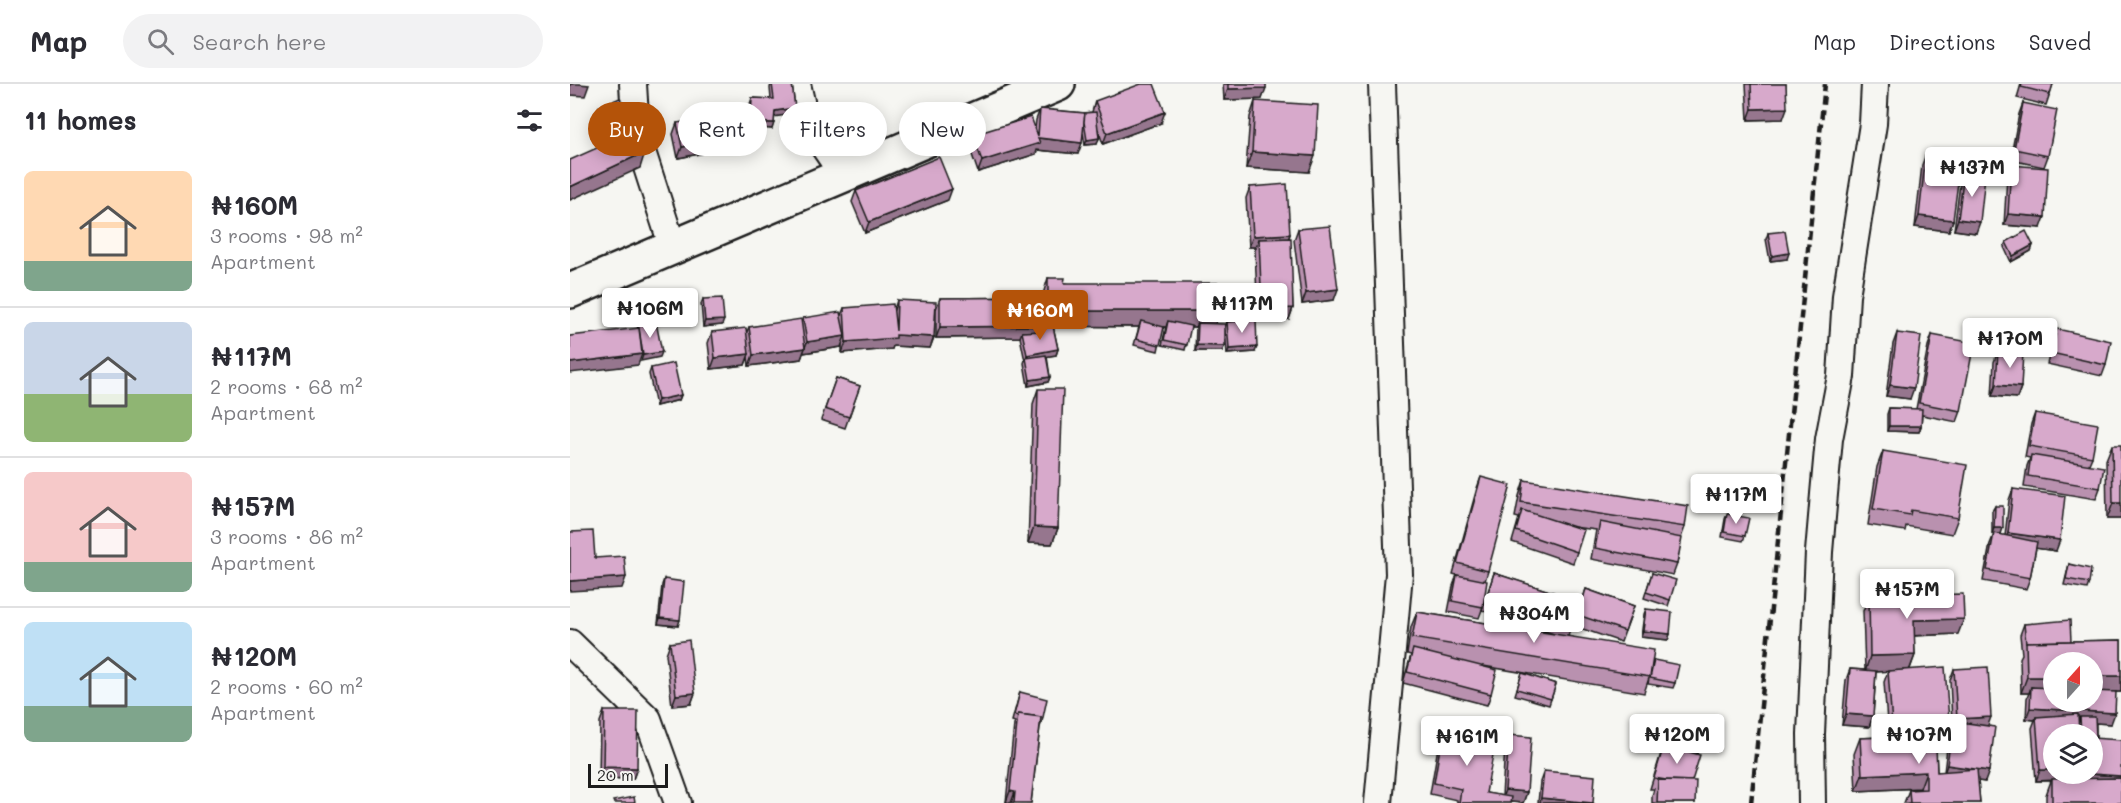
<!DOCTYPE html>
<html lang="en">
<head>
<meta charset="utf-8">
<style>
	body { margin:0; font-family:Mali,sans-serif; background:#f2f2f3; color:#2b2b33; height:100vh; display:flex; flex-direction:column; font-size:22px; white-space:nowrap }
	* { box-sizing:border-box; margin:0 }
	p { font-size:20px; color:#7c7c81 }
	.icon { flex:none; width:33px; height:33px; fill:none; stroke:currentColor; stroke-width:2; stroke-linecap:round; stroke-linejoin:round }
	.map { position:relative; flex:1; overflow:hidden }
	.sheet { display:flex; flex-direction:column; background:#fff; width:570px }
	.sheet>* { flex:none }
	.top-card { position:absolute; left:18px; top:18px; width:570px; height:54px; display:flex; gap:12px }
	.needle { width:39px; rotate:21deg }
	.fabs { position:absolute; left:1473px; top:568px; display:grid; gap:12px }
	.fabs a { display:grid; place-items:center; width:60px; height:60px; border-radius:50%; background:#fff; box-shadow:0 3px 15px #0003; font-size:30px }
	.scale { position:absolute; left:18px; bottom:15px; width:80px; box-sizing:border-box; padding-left:6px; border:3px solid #1c1c1c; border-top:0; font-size:16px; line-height:21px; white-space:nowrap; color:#1c1c1c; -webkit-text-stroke:4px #f6f6f2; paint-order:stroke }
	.price { position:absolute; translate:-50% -51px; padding:0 14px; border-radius:6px; background:#fff; color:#222; font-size:20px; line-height:39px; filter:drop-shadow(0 2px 3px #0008) }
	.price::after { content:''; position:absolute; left:50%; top:36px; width:18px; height:14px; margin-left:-9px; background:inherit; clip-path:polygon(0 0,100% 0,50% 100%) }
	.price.on { background:#b45309; color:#fff }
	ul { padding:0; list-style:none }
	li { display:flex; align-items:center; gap:18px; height:150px; padding:0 24px }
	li+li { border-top:2px solid #e1e1e2 }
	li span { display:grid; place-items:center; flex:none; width:168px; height:120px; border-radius:9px; color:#555 }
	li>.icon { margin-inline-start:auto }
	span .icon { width:72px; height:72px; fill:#fffc; stroke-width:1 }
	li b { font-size:26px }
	h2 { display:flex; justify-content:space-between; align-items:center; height:72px; padding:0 24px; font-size:26px }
	.tag { padding:0 21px; border-radius:27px; background:#fff; box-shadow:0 3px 15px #0003; font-size:21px; line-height:54px }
	.tag.on { background:#b45309; color:#fff }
	header { display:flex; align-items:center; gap:36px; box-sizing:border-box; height:84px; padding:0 30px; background:#fff; border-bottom:2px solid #e1e1e2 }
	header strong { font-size:28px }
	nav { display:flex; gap:33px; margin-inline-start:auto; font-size:21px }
	.search { width:420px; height:54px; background:#f2f2f3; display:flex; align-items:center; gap:15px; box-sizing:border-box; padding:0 21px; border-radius:33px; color:#7c7c81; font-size:22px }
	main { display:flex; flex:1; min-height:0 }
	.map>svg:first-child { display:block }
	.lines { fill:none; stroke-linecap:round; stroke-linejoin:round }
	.street-casing { stroke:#1c1c1c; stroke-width:30 }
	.secondary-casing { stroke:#1c1c1c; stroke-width:38 }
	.street { stroke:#f6f6f2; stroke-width:26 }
	.secondary { stroke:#f6f6f2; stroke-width:33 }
	.rail { stroke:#1c1c1c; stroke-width:4.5; stroke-dasharray:9 4.5; stroke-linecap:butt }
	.wall { fill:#b991af; stroke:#1c1c1c; stroke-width:1.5; fill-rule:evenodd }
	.shaded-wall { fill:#96768e; stroke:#1c1c1c; stroke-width:1.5 }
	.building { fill:#d7a9cb; stroke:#1c1c1c; stroke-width:1.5 }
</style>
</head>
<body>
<header>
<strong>Map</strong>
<div class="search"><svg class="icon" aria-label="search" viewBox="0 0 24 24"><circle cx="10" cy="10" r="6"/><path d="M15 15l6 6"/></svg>Search here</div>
<nav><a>Map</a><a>Directions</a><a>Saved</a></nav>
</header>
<main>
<section class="sheet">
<h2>11 homes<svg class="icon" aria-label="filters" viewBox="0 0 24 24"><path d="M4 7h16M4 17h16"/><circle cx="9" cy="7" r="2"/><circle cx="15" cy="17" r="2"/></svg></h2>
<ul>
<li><span style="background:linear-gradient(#ffd9b3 75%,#7fa58c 0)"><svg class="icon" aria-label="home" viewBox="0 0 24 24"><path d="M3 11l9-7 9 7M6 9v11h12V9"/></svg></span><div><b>₦160M</b><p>3 rooms · 98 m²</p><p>Apartment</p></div></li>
<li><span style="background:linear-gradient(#c9d6e8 60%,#8fb573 0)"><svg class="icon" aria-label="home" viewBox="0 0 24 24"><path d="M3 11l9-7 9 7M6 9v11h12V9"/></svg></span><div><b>₦117M</b><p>2 rooms · 68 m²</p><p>Apartment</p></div></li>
<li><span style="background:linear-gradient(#f6c9c9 75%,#7fa58c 0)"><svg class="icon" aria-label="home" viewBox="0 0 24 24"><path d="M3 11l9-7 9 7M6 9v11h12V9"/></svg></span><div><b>₦157M</b><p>3 rooms · 86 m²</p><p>Apartment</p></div></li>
<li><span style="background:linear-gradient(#bfe0f5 70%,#7fa58c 0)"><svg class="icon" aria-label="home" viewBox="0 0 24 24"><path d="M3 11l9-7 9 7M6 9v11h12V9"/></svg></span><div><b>₦120M</b><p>2 rooms · 60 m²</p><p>Apartment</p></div></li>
</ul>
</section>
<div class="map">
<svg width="1551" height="719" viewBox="0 0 1551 719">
	<rect width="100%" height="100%" fill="#f6f6f2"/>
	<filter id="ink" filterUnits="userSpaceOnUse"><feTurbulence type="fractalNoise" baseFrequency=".0167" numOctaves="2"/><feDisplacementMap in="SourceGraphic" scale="12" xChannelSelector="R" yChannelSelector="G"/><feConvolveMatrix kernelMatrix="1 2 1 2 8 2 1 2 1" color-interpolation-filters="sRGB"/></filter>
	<g filter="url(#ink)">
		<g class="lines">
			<defs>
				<g id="street">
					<polyline points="63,0 66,49 103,164"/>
					<polyline points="227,0 235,35 274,92"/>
					<polyline points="0,559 78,635 108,719"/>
					<polyline points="808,719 829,490 812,0"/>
					<polyline points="1242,719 1241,650 1249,468 1254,410 1259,355 1271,292 1276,212 1303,40 1305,0"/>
				</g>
				<polyline id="secondary" points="0,207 488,0"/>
			</defs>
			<!-- street casing -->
			<use href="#street" class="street-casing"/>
			<!-- secondary casing -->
			<use href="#secondary" class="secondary-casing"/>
			<!-- street -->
			<use href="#street" class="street"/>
			<!-- secondary -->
			<use href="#secondary" class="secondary"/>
			<!-- rail -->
			<polyline class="rail" points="1181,719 1255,0"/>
		</g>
		<!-- wall -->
		<g class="wall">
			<polygon points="201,0 222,0 225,24 223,30 205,32 202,45 179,43 180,20 182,14 201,15 200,4"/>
			<polygon points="653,0 696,0 692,15 654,16"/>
			<polygon points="1176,0 1216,0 1213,35 1178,36"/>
			<polygon points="1451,0 1483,0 1476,21 1447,14"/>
			<polygon points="525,17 591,39 533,60 528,45 529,54 527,60 515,61 513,49 508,70 467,66 466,70 408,88 399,62 403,51 465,45 466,36 470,25 514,29 522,28"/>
			<polygon points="685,17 739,88 676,84 680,33"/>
			<polygon points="1453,19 1478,72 1474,83 1440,76 1449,30"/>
			<polygon points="29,23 70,84 34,61 24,39"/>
			<polygon points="107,39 155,65 108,74 103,50"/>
			<polygon points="1356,70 1383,136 1379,147 1345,143 1352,81"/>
			<polygon points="1441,81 1471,144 1434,141 1437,92"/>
			<polygon points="1394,89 1406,149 1384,146 1390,100"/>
			<polygon points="680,103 720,150 719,154 723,224 719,235 688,237 685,166 686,163 679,163 676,114"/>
			<polygon points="286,107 378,116 295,149 282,118"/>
			<polygon points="728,145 764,216 732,220 724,156"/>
			<polygon points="1198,149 1217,175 1200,177 1196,155"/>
			<polygon points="1436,158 1463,161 1461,167 1441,178 1434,163"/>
			<polygon points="478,194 655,243 657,238 685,268 657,270 655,246 652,267 625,267 626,243 620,243 615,266 592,261 596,243 593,243 588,267 564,261 569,243 483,242 488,265 486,271 477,272 480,293 478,298 458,302 454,279 455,276 455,277 450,253 366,254 366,225 370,214 473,213 473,210"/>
			<polygon points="133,215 152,241 133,243 131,220"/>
			<polygon points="327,216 364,253 360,264 323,262 322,265 272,269 272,260 271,263 233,269 231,275 179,282 178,273 175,281 141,285 138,259 142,248 176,250 179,243 232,238 233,234 271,231 274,224 324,226"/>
			<polygon points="1487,245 1536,281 1532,292 1477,280 1483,256"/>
			<polygon points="1327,249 1340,315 1316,312 1323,260"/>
			<polygon points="1362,251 1391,327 1387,338 1352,331 1351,342 1349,348 1317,347 1317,330 1319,324 1346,325 1358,262"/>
			<polygon points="1428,267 1451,303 1447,314 1422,312 1424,278"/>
			<polygon points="81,284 111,311 109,316 86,322 79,290"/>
			<polygon points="266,294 290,302 275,344 251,336"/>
			<polygon points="468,305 488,444 482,460 458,459 463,320"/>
			<polygon points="1465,329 1522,373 1519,380 1530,404 1526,415 1454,403 1457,382 1460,374 1455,373 1461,340"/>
			<polygon points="1542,361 1551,435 1537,435 1536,376"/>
			<polygon points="1313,367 1388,434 1382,450 1336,442 1335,447 1298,441 1307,383"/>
			<polygon points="911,393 918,487 915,497 913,523 909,534 878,528 883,502 887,491 890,492 883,490 907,404"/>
			<polygon points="954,396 1115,443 1111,454 1107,480 1103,491 1021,475 1026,446 1004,443 1007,468 1003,479 942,458 949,434 945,433 949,412"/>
			<polygon points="1443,405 1486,467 1466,464 1460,494 1456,505 1413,497 1420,460 1424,450 1422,450 1422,427 1425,422 1431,450 1425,450 1435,452 1439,416"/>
			<polygon points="1157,430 1175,452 1173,457 1152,453 1155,435"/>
			<polygon points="1499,480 1519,499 1517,505 1494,501"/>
			<polygon points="924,489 1010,517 998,552 1081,583 1084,576 1105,599 1103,604 1078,600 1079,594 1074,609 913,582 921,610 917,621 833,599 841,571 837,570 841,543 847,528 984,550 912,526"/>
			<polygon points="1082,489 1100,516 1098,522 1074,514"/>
			<polygon points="94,495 108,542 88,540 92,501"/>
			<polygon points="1016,505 1064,522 1051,558 1004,542"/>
			<polygon points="1299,512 1388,550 1344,552 1345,571 1340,585 1379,637 1375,648 1365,649 1367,688 1374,688 1379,648 1382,639 1380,596 1384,585 1418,642 1415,698 1408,697 1410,719 1334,719 1339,706 1350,705 1350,704 1286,707 1284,670 1290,654 1332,652 1332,651 1318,652 1314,598 1318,587 1306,588 1303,632 1299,643 1272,641 1276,596 1280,585 1295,586 1293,527"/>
			<polygon points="1076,525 1100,550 1098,556 1071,553 1074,530"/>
			<path d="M1454,540L1501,557L1551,556V608H1541V640L1526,639V654L1551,719H1476V711L1481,697H1466L1462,644L1465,636L1456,635L1457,614L1459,609H1451L1450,574L1452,570L1450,551ZM1484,651H1522V690H1512L1511,695H1508L1509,690H1484Z"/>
			<polygon points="100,559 125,609 121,620 102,622 96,570"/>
			<polygon points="952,589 986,600 979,621 945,611"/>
			<polygon points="450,608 472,638 470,643 461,719 436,718 444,641 445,638 442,637"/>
			<polygon points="34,627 67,684 63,695 29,694 30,638"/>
			<polygon points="1092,641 1127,670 1122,669 1122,697 1125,719 1082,719 1082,712 1084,705 1080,705 1092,666 1088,666 1090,647"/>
			<polygon points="873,646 916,709 932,712 935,662 939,651 957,708 953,719 940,718 940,719 887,719 887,716 860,710 869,657"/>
			<polygon points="974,687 1023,719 968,719 970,698"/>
		</g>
		<!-- shaded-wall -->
		<g class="shaded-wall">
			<polygon points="0,0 9,0 19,1 15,12 0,11"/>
			<polygon points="696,4 692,15 654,16 658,5"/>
			<polygon points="225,24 223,30 203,33 205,27"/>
			<polygon points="1217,24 1213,35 1178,36 1182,25"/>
			<polygon points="595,28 591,39 533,60 537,49"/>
			<polygon points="181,38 204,39 202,45 179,43"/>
			<polygon points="159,54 155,65 108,74 112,63"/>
			<polygon points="468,54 512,59 508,70 467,66 466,70 408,88 412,77"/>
			<polygon points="529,54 527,60 515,61 517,56"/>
			<polygon points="75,68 70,84 0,116 0,103"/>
			<polygon points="682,68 745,72 739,88 676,84"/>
			<polygon points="382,105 378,116 295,149 299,138"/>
			<polygon points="1438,130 1475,133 1471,144 1434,141"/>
			<polygon points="1349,132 1383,136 1379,147 1345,143"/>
			<polygon points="1388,135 1410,138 1406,149 1384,146"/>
			<polygon points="720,150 716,161 689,155 686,163 679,163 683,152"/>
			<polygon points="1463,161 1461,167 1441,178 1443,172"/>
			<polygon points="1219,169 1217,175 1200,177 1202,172"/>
			<polygon points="768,205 764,216 732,220 736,209"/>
			<polygon points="723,224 719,235 688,237 692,226"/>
			<polygon points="478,227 650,227 644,243 628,239 626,243 597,243 598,237 596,243 569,243 571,237 569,243 474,242 470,253 452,248 450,253 366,254 370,243 472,242"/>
			<polygon points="154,236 152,241 133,243 135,237"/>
			<polygon points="326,251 364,253 360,264 323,262 322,265 272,269 276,258"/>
			<polygon points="275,252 271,263 233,269 237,258"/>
			<polygon points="627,261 655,262 652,267 625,267"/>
			<polygon points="687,263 685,268 657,270 659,265"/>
			<polygon points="235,264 231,275 179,282 183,271"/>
			<polygon points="488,265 486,271 457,276 456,274 455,277 457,271"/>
			<polygon points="92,268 90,273 71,277 73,271"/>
			<polygon points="72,270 68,281 0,289 0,279"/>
			<polygon points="179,270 175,281 141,285 145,274"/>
			<polygon points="480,293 478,298 458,302 460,296"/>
			<polygon points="1320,301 1344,304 1340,315 1316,312"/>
			<polygon points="1426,301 1451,303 1447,314 1422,312"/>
			<polygon points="111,311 109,316 86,322 88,316"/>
			<polygon points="1319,342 1351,342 1349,348 1317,347"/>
			<polygon points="1543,419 1551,419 1551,435 1537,435"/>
			<polygon points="464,443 488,444 482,460 458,459"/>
			<polygon points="1424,444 1433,444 1431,450 1422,450"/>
			<polygon points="1438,449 1490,456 1486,467 1434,460"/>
			<polygon points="56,493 52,504 0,507 0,497"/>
			<polygon points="90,534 110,536 108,542 88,540"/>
			<polygon points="1394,535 1388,550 1338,552 1344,536"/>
			<polygon points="1073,547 1100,550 1098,556 1071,553"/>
			<polygon points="1345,571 1339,587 1295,588 1300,572"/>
			<rect x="1522" y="592" width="29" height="16"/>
			<polygon points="1457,593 1484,593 1484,609 1461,603 1459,609 1451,609"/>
			<polygon points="125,609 121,620 102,622 106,611"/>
			<polygon points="1460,624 1545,629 1541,640 1510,638 1510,633 1508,638 1466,633 1465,636 1456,635"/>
			<polygon points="1276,630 1303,632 1299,643 1272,641"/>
			<polygon points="1421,633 1417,644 1383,646 1387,635"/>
			<polygon points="1379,637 1375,648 1338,651 1337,640"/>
			<polygon points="1336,640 1332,651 1318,652 1322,641"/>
			<polygon points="1090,660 1129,664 1127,670 1088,666"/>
			<polygon points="1377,681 1419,687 1415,698 1373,692"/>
			<polygon points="33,683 67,684 63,695 29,694"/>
			<polygon points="1470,686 1484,686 1484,690 1509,690 1508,695 1466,697"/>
			<polygon points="1356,688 1350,704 1286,707 1292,691"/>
			<polygon points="1515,690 1551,692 1551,703 1511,701"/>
			<polygon points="935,706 957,708 953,719 931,717"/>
			<polygon points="440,707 445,708 441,719 436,718"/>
			<polygon points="971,714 1023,719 970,719"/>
		</g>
		<!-- building -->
		<g class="building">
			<polygon points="202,0 222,0 225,24 205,27 204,39 181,38 182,14 204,15"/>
			<polygon points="571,0 584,0 595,28 537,49 525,17"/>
			<polygon points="658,0 696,0 696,4 658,5"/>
			<polygon points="1181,0 1216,0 1217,24 1182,25"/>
			<polygon points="1452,0 1483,0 1480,10 1451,3"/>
			<polygon points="50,14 75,68 0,103 0,76 45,56 29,23"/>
			<polygon points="685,17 748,21 745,72 682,68"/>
			<polygon points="1453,19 1487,26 1478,72 1444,65"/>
			<polygon points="470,25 515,29 512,59 468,54 470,59 412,77 403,51 461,33 468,52"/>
			<polygon points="526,28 529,54 517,56 514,38 515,29 514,29"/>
			<polygon points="155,30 159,54 112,63 107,39"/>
			<polygon points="1356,70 1391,75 1383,136 1349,132"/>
			<polygon points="369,73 382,105 299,138 286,107"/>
			<polygon points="1441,81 1478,84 1475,133 1438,130"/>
			<polygon points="1394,89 1415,92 1410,138 1388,135"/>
			<polygon points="717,100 720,150 683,152 680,103"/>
			<polygon points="760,142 768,205 736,209 728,145"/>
			<polygon points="1215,147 1219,169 1202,172 1198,149"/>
			<polygon points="1456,147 1463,161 1443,172 1436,158"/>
			<polygon points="721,154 723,224 692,226 689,155"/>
			<polygon points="478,194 495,194 494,199 649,199 650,227 478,227"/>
			<polygon points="473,213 474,242 370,243 370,214"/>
			<polygon points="152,214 154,236 135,237 133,215"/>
			<polygon points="327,216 366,218 364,253 326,251 326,254 276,258 274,224 323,220 326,247"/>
			<polygon points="270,228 275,252 237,258 233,234"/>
			<polygon points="231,235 235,264 183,271 179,243"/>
			<polygon points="686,236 687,263 659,265 657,238"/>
			<polygon points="571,237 594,243 590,261 566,255"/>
			<polygon points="598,237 621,242 617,261 594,256"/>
			<polygon points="86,238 92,268 73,271 69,244 68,244 67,241"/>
			<polygon points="628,239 655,240 655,262 627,261"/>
			<polygon points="483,242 488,265 457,271 452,248 472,247 473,244"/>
			<polygon points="69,244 72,270 0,279 0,252"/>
			<polygon points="176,244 179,270 145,274 142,248"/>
			<polygon points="1487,245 1541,257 1536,281 1481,269"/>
			<polygon points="1327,249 1351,252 1344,304 1320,301"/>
			<polygon points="1362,251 1404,259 1391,327 1349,319"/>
			<polygon points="1428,267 1453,269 1451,303 1426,301"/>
			<polygon points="476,271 480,293 460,296 456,274"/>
			<polygon points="104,279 111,311 88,316 81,284"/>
			<polygon points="266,294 290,302 279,333 255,325"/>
			<polygon points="468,305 493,305 488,444 464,443"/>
			<polygon points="1319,324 1352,325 1351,342 1319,342"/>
			<polygon points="1465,329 1528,340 1522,373 1459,362"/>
			<polygon points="1542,361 1551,361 1551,419 1543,419"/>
			<polygon points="1313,367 1397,381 1388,434 1341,426 1340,431 1303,425"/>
			<polygon points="1461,371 1534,383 1530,404 1458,392"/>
			<polygon points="911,393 941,401 918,487 887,479"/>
			<polygon points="954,396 1118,422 1115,443 951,418"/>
			<polygon points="1443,405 1495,412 1490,456 1438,449"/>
			<polygon points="1425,422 1433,422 1433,444 1424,444"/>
			<polygon points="952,426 1014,446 1007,468 946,447"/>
			<polygon points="1157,430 1179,434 1175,452 1154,448"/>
			<polygon points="1030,438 1112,454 1107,480 1025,464"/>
			<polygon points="23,447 25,474 54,472 56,493 0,497 0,448"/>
			<polygon points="1424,449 1467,458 1460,494 1417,486"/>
			<polygon points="1499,480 1521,485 1519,499 1496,495"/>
			<polygon points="924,489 1010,517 1002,543 916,515"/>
			<polygon points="1082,489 1106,496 1100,516 1076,508"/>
			<polygon points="887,491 917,497 913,523 882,517"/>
			<polygon points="94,495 114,498 110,536 90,534"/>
			<polygon points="1016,505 1064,522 1055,547 1008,531"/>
			<polygon points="1393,510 1394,535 1344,536 1345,571 1300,572 1299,512"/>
			<polygon points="1076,525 1102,528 1100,550 1073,547"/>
			<polygon points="847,528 1084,566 1080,593 842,554"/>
			<polygon points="1500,536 1501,557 1456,558 1456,559 1454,540"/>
			<polygon points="119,556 125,609 106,611 100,559"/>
			<polygon points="1551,556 1551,592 1522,592 1522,579 1484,579 1484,593 1457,593 1456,558"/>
			<polygon points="843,565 927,586 921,610 837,588"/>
			<polygon points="1084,576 1109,581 1105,599 1080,594"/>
			<polygon points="1375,583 1379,637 1365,638 1365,636 1337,638 1336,640 1322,641 1318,587"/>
			<polygon points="1418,583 1421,633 1387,635 1384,585"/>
			<polygon points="1280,585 1306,587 1303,632 1276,630"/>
			<polygon points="952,589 986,600 981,615 947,605"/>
			<polygon points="1461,603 1484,604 1484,618 1522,618 1522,607 1546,608 1545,629 1460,624"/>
			<polygon points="450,608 477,615 472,638 470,637 471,633 448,630 448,632 444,631"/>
			<polygon points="34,627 68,627 67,684 33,683"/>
			<polygon points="448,630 471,633 461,719 444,719 445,708 440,707"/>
			<polygon points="1508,630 1509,651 1484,651 1484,686 1470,686 1466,633"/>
			<polygon points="1510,633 1525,633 1526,653 1522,653 1522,651 1511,651"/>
			<polygon points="1365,636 1367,688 1407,685 1410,719 1340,719 1339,706 1356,705 1356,688 1292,691 1290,654 1338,652 1337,638"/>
			<polygon points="1383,637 1425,643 1419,687 1377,681"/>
			<polygon points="1092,641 1131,645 1129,664 1090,660"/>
			<polygon points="873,646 926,655 916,709 941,713 940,719 889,719 891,705 864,699"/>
			<polygon points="939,651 961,653 957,708 935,706"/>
			<polygon points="1522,654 1551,656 1551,692 1522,690"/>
			<polygon points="1094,661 1130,671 1122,697 1096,696 1084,694"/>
			<polygon points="974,687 1025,692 1023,719 971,714"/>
			<polygon points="1551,694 1551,719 1482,719 1482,695"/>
			<polygon points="1088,696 1126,697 1125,719 1087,719"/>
			<polygon points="64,713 65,719 44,719 43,717"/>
		</g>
	</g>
</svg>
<div class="fabs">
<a><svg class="needle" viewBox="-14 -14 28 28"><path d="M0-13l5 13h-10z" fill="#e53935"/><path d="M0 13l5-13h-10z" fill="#7c7c81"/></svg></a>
<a><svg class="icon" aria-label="layers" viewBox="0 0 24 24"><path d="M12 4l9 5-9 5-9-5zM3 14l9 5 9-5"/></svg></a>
</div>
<div class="scale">20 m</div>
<b class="price" style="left:1402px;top:114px">₦137M</b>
<b class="price" style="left:672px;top:250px">₦117M</b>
<b class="price" style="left:80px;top:255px">₦106M</b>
<b class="price on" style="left:470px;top:257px">₦160M</b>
<b class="price" style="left:1440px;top:285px">₦170M</b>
<b class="price" style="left:1166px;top:441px">₦117M</b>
<b class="price" style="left:1337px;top:536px">₦157M</b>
<b class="price" style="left:964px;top:560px">₦304M</b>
<b class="price" style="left:1107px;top:681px">₦120M</b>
<b class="price" style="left:1349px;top:681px">₦107M</b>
<b class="price" style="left:897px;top:683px">₦161M</b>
<div class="top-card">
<a class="tag on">Buy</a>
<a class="tag">Rent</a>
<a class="tag">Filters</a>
<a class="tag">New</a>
</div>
</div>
</main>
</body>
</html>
